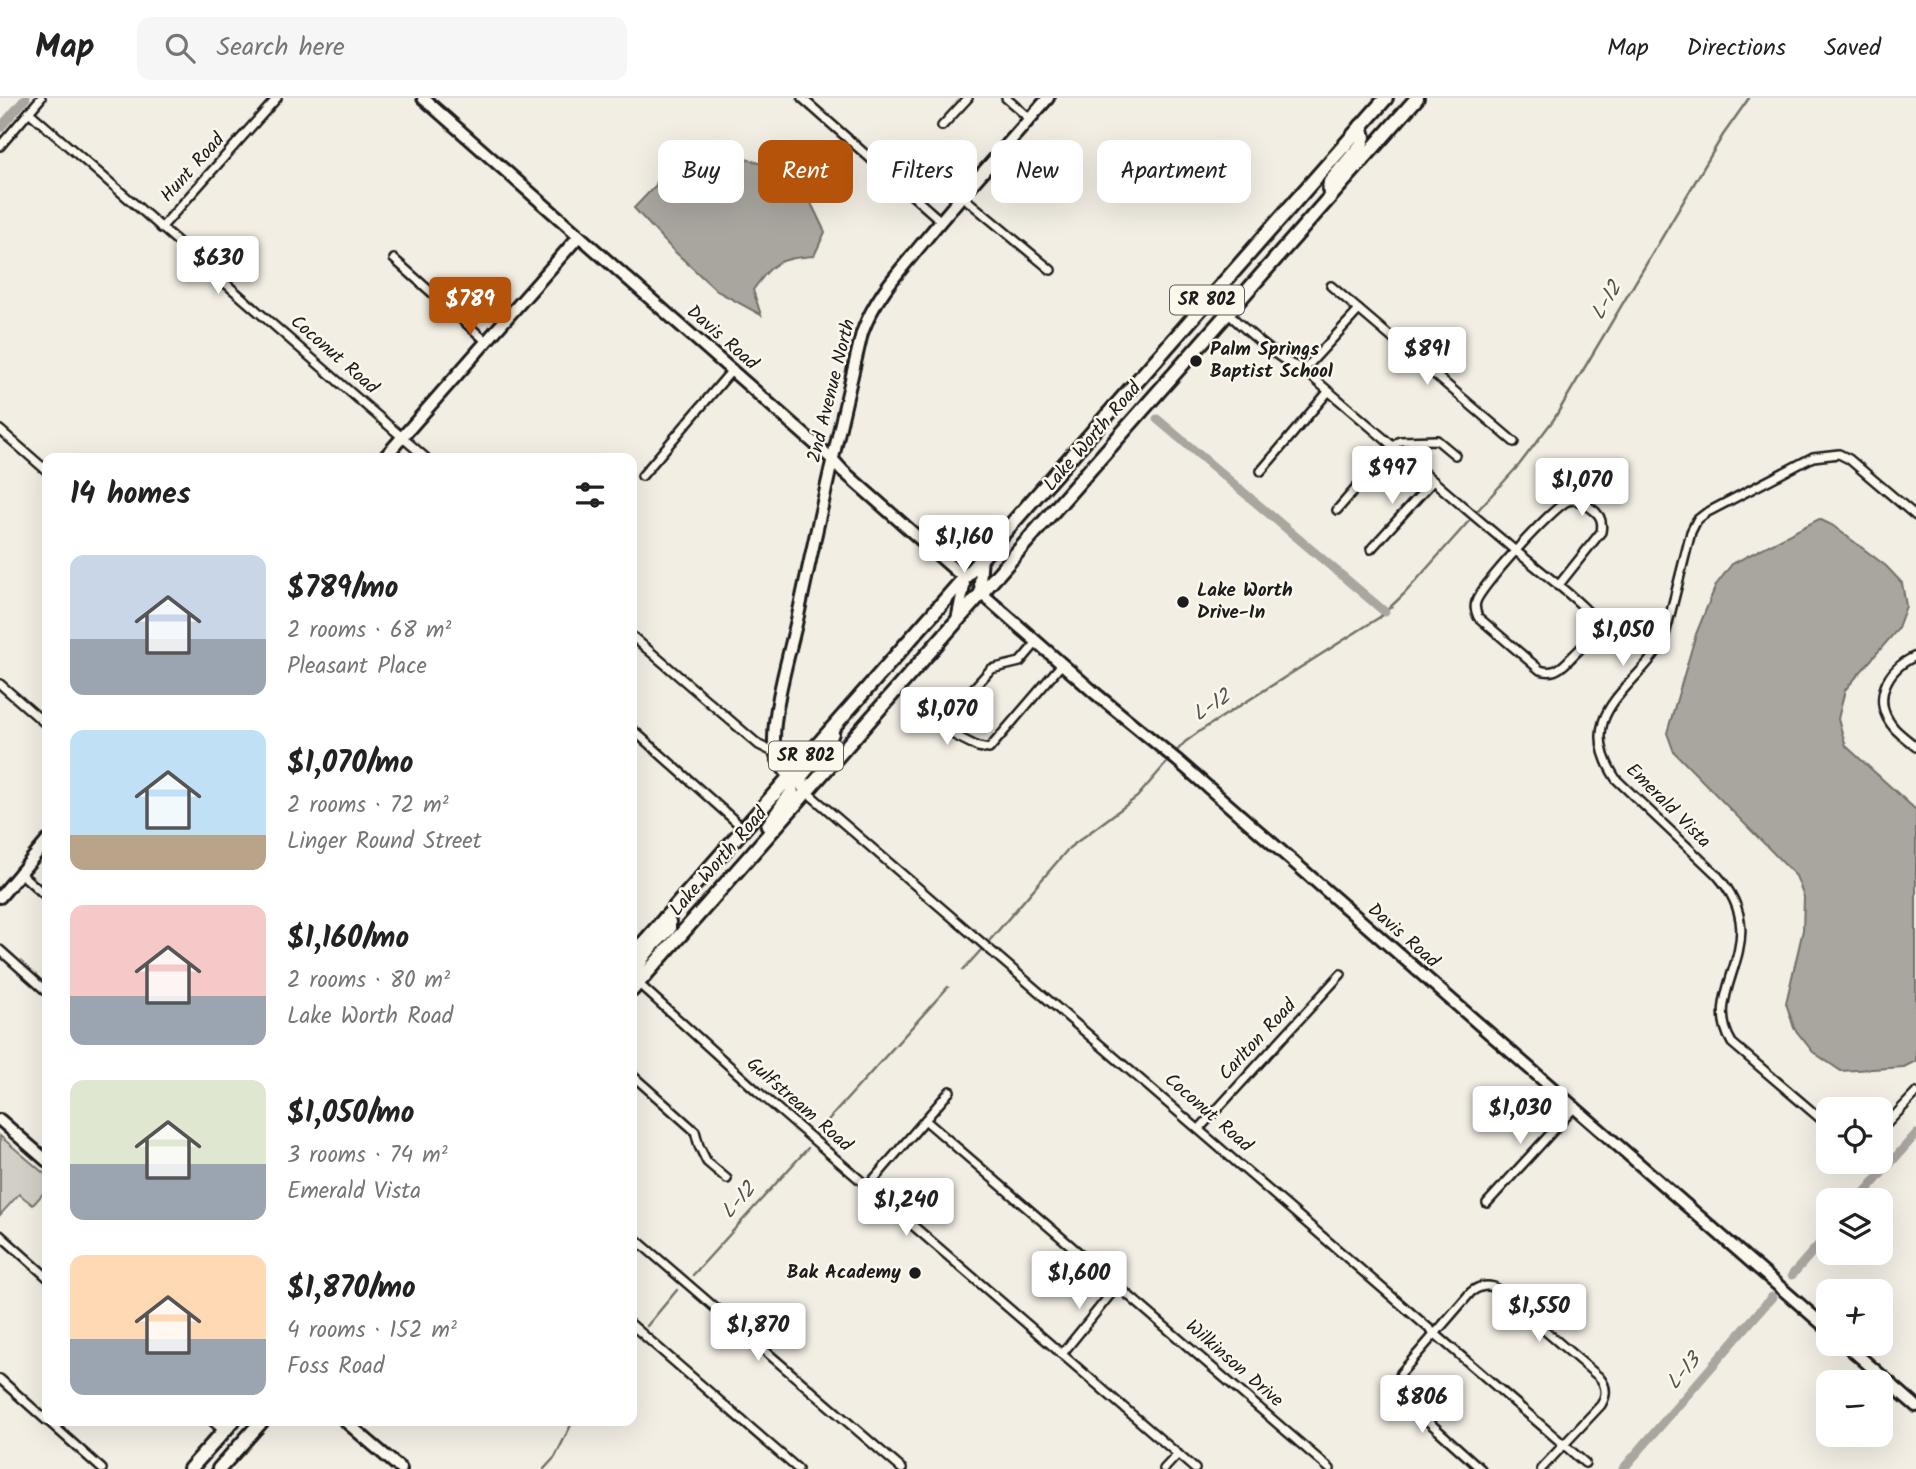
<!DOCTYPE html>
<html lang="en">
<head>
<meta charset="utf-8">
<style>
	body { margin:0; font-family:Kalam,sans-serif; background:#f6f6f6; color:#222; height:100vh; display:flex; flex-direction:column; font-size:26px; white-space:nowrap }
	* { box-sizing:border-box; margin:0 }
	p { font-size:23px; color:#767676 }
	.icon { flex:none; width:38px; height:38px; fill:none; stroke:currentColor; stroke-width:2; stroke-linecap:round; stroke-linejoin:round }
	.map { position:relative; flex:1; overflow:hidden }
	.drawer { position:absolute; left:42px; top:355px; width:595px; height:973px; display:flex; flex-direction:column; background:#fff; border-radius:14px; box-shadow:0 7px 28px #0002 }
	.drawer>* { flex:none }
	.banner { position:absolute; left:658px; top:42px; width:665px; height:63px; display:flex; gap:14px }
	.controls { position:absolute; left:1816px; top:999px; display:grid; gap:14px }
	.controls a { display:grid; place-items:center; width:77px; height:77px; border-radius:14px; background:#fff; box-shadow:0 7px 28px #0002; font-size:35px }
	.price { position:absolute; translate:-50% -60px; padding:0 16px; border-radius:7px; background:#fff; color:#222; font-size:23px; line-height:46px; filter:drop-shadow(0 2px 4px #0008) }
	.price::after { content:''; position:absolute; left:50%; top:42px; width:21px; height:16px; margin-left:-10px; background:inherit; clip-path:polygon(0 0,100% 0,50% 100%) }
	.price.current { background:#b45309; color:#fff }
	ul { padding:0; list-style:none }
	li { display:flex; align-items:center; gap:21px; height:175px; padding:0 28px }
	li span { display:grid; place-items:center; flex:none; width:196px; height:140px; border-radius:14px; color:#555 }
	li>.icon { margin-inline-start:auto }
	span .icon { width:84px; height:84px; fill:#fffc; stroke-width:1 }
	li b { font-size:30px }
	h2 { display:flex; justify-content:space-between; align-items:center; height:84px; padding:0 28px; font-size:30px }
	.pill { padding:0 24px; border-radius:14px; background:#fff; box-shadow:0 7px 28px #0002; font-size:24px; line-height:63px }
	.pill.current { background:#b45309; color:#fff }
	header { display:flex; align-items:center; gap:42px; box-sizing:border-box; height:98px; padding:0 35px; background:#fff; border-bottom:2px solid #e0e0e0 }
	header strong { font-size:33px }
	nav { display:flex; gap:38px; margin-inline-start:auto; font-size:24px }
	.search { width:490px; height:63px; background:#f6f6f6; display:flex; align-items:center; gap:18px; box-sizing:border-box; padding:0 24px; border-radius:14px; color:#767676; font-size:26px }
	.map>svg:first-child { display:block }
	.green { fill:#d2cfc6; stroke:#777671; stroke-width:2 }
	.water { fill:#a9a6a0; stroke:#716f6b; stroke-width:2 }
	.lines { fill:none; stroke-linecap:round; stroke-linejoin:round }
	.stream { stroke:#716f6b; stroke-width:2.5 }
	.canal { stroke:#a9a6a0; stroke-width:9 }
	.street-casing { stroke:#1c1c1c; stroke-width:12 }
	.secondary-casing { stroke:#1c1c1c; stroke-width:16 }
	.primary-casing { stroke:#1c1c1c; stroke-width:18 }
	.street { stroke:#fbf7ec; stroke-width:7 }
	.secondary { stroke:#fbf7ec; stroke-width:10 }
	.primary { stroke:#fbf7ec; stroke-width:12 }
	.poi-dot { fill:#1c1c1c; stroke:#fbf7ec; stroke-width:2.5 }
	.labels { text-anchor:middle; dominant-baseline:central; stroke-width:5; stroke-linejoin:round; paint-order:stroke }
	.shield { fill:#fbf7ec; stroke:#5f5e5a; stroke-width:2 }
	.shield-label { font-size:18px; font-weight:bold; fill:#1c1c1c }
	.street-label { font-size:19px; fill:#1c1c1c; stroke:#fbf7ec }
	.poi-label { font-size:19px; font-weight:bold; fill:#1c1c1c; stroke:#fbf7ec; text-anchor:start }
	.water-label { font-size:21px; font-style:italic; fill:#545351; stroke:#fbf7ec }
</style>
</head>
<body>
<header>
<strong>Map</strong>
<div class="search"><svg class="icon" aria-label="search" viewBox="0 0 24 24"><circle cx="10" cy="10" r="6"/><path d="M15 15l6 6"/></svg>Search here</div>
<nav><a>Map</a><a>Directions</a><a>Saved</a></nav>
</header>
<div class="map">
<svg width="1916" height="1371" viewBox="0 0 1916 1371">
	<rect width="100%" height="100%" fill="#f2eee4"/>
	<filter id="ink" filterUnits="userSpaceOnUse"><feTurbulence type="fractalNoise" baseFrequency=".0143" numOctaves="2"/><feDisplacementMap in="SourceGraphic" scale="14" xChannelSelector="R" yChannelSelector="G"/><feConvolveMatrix kernelMatrix="1 2 1 2 8 2 1 2 1" color-interpolation-filters="sRGB"/></filter>
	<g filter="url(#ink)">
		<!-- green -->
		<polygon class="green" points="0,1038 47,1078 47,1091 33,1107 19,1096 0,1117"/>
		<!-- water -->
		<g class="water">
			<path d="M698,47L766,67L811,105L825,134L814,158C778,161 774,163 753,192L761,217L717,193L672,151L634,110L656,87L664,57Z"/>
			<polygon points="1819,421 1832,427 1886,468 1902,485 1906,508 1897,532 1845,592 1838,621 1846,648 1916,712 1916,963 1904,969 1841,973 1813,954 1794,930 1786,905 1803,832 1804,799 1796,778 1674,654 1667,635 1696,536 1716,487 1732,466"/>
		</g>
		<g class="lines">
			<!-- stream -->
			<g class="stream">
				<polyline points="1478,412 1519,367 1554,321 1723,37 1749,0"/>
				<polyline points="1174,656 1185,644 1200,633 1380,519 1405,495 1469,423"/>
				<polyline points="990,842 1069,750 1137,699 1170,661"/>
				<polyline points="963,872 981,852"/>
				<polyline points="821,1030 948,889"/>
				<polyline points="693,1177 808,1050"/>
				<polyline points="647,1228 677,1192"/>
				<polyline points="632,1246 634,1243"/>
				<polyline points="544,1371 555,1359 573,1323"/>
			</g>
			<!-- canal -->
			<g class="canal">
				<polyline points="0,30 26,0"/>
				<polyline points="1157,321 1385,514"/>
				<polyline points="1858,1102 1916,1036"/>
				<polyline points="1792,1177 1829,1135"/>
				<polyline points="1623,1371 1772,1199"/>
			</g>
			<defs>
				<g id="street">
					<polyline points="802,0 941,123"/>
					<polyline points="1006,0 1030,21"/>
					<polyline points="29,14 426,360"/>
					<polyline points="942,28 968,0"/>
					<polyline points="0,48 41,0"/>
					<polyline points="962,98 1051,172"/>
					<polyline points="161,130 277,0"/>
					<polyline points="394,161 487,244"/>
					<polyline points="1331,188 1514,344"/>
					<path d="M1210,199C1234,220 1257,244 1283,261C1290,266 1299,269 1306,274C1375,332 1443,392 1512,450C1527,462 1586,507 1592,519C1599,537 1578,552 1568,563C1559,572 1552,576 1540,572L1478,519C1476,514 1474,510 1476,504C1480,489 1553,409 1568,403C1577,400 1585,405 1592,411C1601,417 1603,424 1601,434L1558,488"/>
					<polyline points="1304,272 1359,212"/>
					<polyline points="0,332 47,373"/>
					<polyline points="1261,373 1328,294"/>
					<polyline points="642,378 733,271"/>
					<polyline points="1337,412 1392,349 1400,343 1437,342 1455,357"/>
					<polyline points="1371,451 1433,383"/>
					<polyline points="632,538 759,647 775,655"/>
					<polyline points="1037,544 1020,564 991,571 944,623 950,635 978,649 989,651 1062,566"/>
					<path d="M1916,558C1886,571 1870,603 1895,631C1901,637 1909,643 1916,649"/>
					<polyline points="0,586 47,627"/>
					<polyline points="632,631 743,730"/>
					<polyline points="807,694 1585,1365"/>
					<polyline points="19,774 47,799"/>
					<polyline points="0,852 47,894"/>
					<polyline points="638,885 757,993 1195,1371"/>
					<polyline points="632,977 695,1033 699,1048 707,1064 727,1081"/>
					<polyline points="925,1022 1330,1371"/>
					<path d="M1829,1028L1732,945C1698,890 1779,846 1716,776L1616,681C1571,613 1638,591 1664,541L1691,434L1697,422L1706,415L1813,359L1839,356L1849,361L1916,418"/>
					<polyline points="1199,1031 1341,876"/>
					<polyline points="1881,1032 1916,995"/>
					<polyline points="868,1088 950,993"/>
					<polyline points="1487,1105 1574,1010"/>
					<polyline points="0,1137 47,1179"/>
					<polyline points="632,1138 902,1371"/>
					<polyline points="632,1227 798,1371"/>
					<polyline points="1062,1256 1118,1187"/>
					<polyline points="0,1281 47,1323"/>
					<polyline points="48,1323 102,1371"/>
					<polyline points="212,1323 224,1333"/>
					<polyline points="1164,1371 1178,1356"/>
					<path d="M1481,1371L1400,1298L1397,1287L1401,1275L1471,1194C1479,1188 1485,1187 1494,1189L1599,1279C1607,1288 1607,1297 1601,1307L1541,1371"/>
				</g>
				<g id="secondary">
					<polyline points="423,0 832,361 843,373 963,479 964,488 957,522"/>
					<polyline points="384,360 579,138"/>
					<polyline points="982,458 980,485 981,495 1096,596 1178,663 1829,1232"/>
					<path d="M789,678C780,667 775,660 774,645C773,608 791,551 799,513C819,420 840,328 862,235C876,197 899,174 925,142C964,94 1007,47 1048,0"/>
					<polyline points="0,799 47,743"/>
					<polyline points="0,1022 47,1063"/>
					<polyline points="1845,1246 1916,1308"/>
					<polyline points="345,1323 401,1371"/>
				</g>
				<g id="primary">
					<polyline points="1332,96 1329,91 1330,84 1361,47 1364,39 1361,28"/>
					<polyline points="807,694 800,683 802,677 826,649 832,635"/>
					<polyline points="768,728 792,694 789,678"/>
					<polyline points="632,858 1386,0"/>
					<path d="M638,885C632,863 654,847 669,831V824L666,819"/>
					<polyline points="632,892 1417,0"/>
					<polyline points="190,1371 233,1323"/>
					<polyline points="219,1371 262,1323"/>
				</g>
			</defs>
			<!-- street casing -->
			<use href="#street" class="street-casing"/>
			<!-- secondary casing -->
			<use href="#secondary" class="secondary-casing"/>
			<!-- primary casing -->
			<use href="#primary" class="primary-casing"/>
			<!-- street -->
			<use href="#street" class="street"/>
			<!-- secondary -->
			<use href="#secondary" class="secondary"/>
			<!-- primary -->
			<use href="#primary" class="primary"/>
		</g>
	</g>
	<!-- markers -->
	<g class="poi-dot">
		<circle cx="1196" cy="263" r="7"/>
		<circle cx="1183" cy="504" r="7"/>
		<circle cx="915" cy="1175" r="7"/>
	</g>
	<g class="labels">
		<!-- shield labels -->
		<g class="shield">
			<rect x="1170" y="187.5" width="74" height="29" rx="5"/>
			<rect x="769" y="643.5" width="74" height="29" rx="5"/>
		</g>
		<g class="shield-label">
			<text x="1207" y="202">SR 802</text>
			<text x="806" y="658">SR 802</text>
		</g>
		<!-- street labels -->
		<g class="street-label">
			<text transform="translate(193 70) rotate(-48)">Hunt Road</text>
			<text transform="translate(722 240) rotate(41)">Davis Road</text>
			<text transform="translate(334 257) rotate(41)">Coconut Road</text>
			<text transform="translate(832 293) rotate(-76)">2nd Avenue North</text>
			<text transform="translate(1093 339) rotate(-49)">Lake Worth Road</text>
			<text transform="translate(1668 708) rotate(45)">Emerald Vista</text>
			<text transform="translate(719 764) rotate(-49)">Lake Worth Road</text>
			<text transform="translate(1403 838) rotate(41)">Davis Road</text>
			<text transform="translate(1258 942) rotate(-47)">Carlton Road</text>
			<text transform="translate(799 1007) rotate(41)">Gulfstream Road</text>
			<text transform="translate(1208 1015) rotate(41)">Coconut Road</text>
			<text transform="translate(1234 1266) rotate(41)">Wilkinson Drive</text>
		</g>
		<!-- poi labels -->
		<g class="poi-label">
			<text x="1210" y="252">Palm Springs<tspan x="1210" dy="22">Baptist School</tspan></text>
			<text x="1197" y="493">Lake Worth<tspan x="1197" dy="22">Drive-In</tspan></text>
			<text x="901" y="1175" text-anchor="end">Bak Academy</text>
		</g>
		<!-- water labels -->
		<g class="water-label">
			<text transform="translate(1607 203) rotate(-59)">L-12</text>
			<text transform="translate(1212 608) rotate(-33)">L-12</text>
			<text transform="translate(739 1103) rotate(-48)">L-12</text>
			<text transform="translate(1684 1274) rotate(-49)">L-13</text>
		</g>
	</g>
</svg>
<div class="controls">
<a><svg class="icon" aria-label="locate" viewBox="0 0 24 24"><circle cx="12" cy="12" r="6"/><path d="M12 2v4M12 18v4M2 12h4M18 12h4"/></svg></a>
<a><svg class="icon" aria-label="layers" viewBox="0 0 24 24"><path d="M12 4l9 5-9 5-9-5zM3 14l9 5 9-5"/></svg></a>
<a>+</a>
<a>−</a>
</div>
<b class="price" style="left:218px;top:198px">$630</b>
<b class="price current" style="left:470px;top:239px">$789</b>
<b class="price" style="left:1427px;top:289px">$891</b>
<b class="price" style="left:1392px;top:408px">$997</b>
<b class="price" style="left:1582px;top:420px">$1,070</b>
<b class="price" style="left:964px;top:477px">$1,160</b>
<b class="price" style="left:1623px;top:570px">$1,050</b>
<b class="price" style="left:947px;top:649px">$1,070</b>
<b class="price" style="left:1520px;top:1048px">$1,030</b>
<b class="price" style="left:906px;top:1140px">$1,240</b>
<b class="price" style="left:1079px;top:1213px">$1,600</b>
<b class="price" style="left:1539px;top:1246px">$1,550</b>
<b class="price" style="left:758px;top:1265px">$1,870</b>
<b class="price" style="left:1422px;top:1337px">$806</b>
<div class="banner">
<a class="pill">Buy</a>
<a class="pill current">Rent</a>
<a class="pill">Filters</a>
<a class="pill">New</a>
<a class="pill">Apartment</a>
</div>
<section class="drawer">
<h2>14 homes<svg class="icon" aria-label="filters" viewBox="0 0 24 24"><path d="M4 7h16M4 17h16"/><circle cx="9" cy="7" r="2"/><circle cx="15" cy="17" r="2"/></svg></h2>
<ul>
<li><span style="background:linear-gradient(#c9d6e8 60%,#9aa5b1 0)"><svg class="icon" aria-label="home" viewBox="0 0 24 24"><path d="M3 11l9-7 9 7M6 9v11h12V9"/></svg></span><div><b>$789/mo</b><p>2 rooms · 68 m²</p><p>Pleasant Place</p></div></li>
<li><span style="background:linear-gradient(#bfe0f5 75%,#b9a48a 0)"><svg class="icon" aria-label="home" viewBox="0 0 24 24"><path d="M3 11l9-7 9 7M6 9v11h12V9"/></svg></span><div><b>$1,070/mo</b><p>2 rooms · 72 m²</p><p>Linger Round Street</p></div></li>
<li><span style="background:linear-gradient(#f6c9c9 65%,#9aa5b1 0)"><svg class="icon" aria-label="home" viewBox="0 0 24 24"><path d="M3 11l9-7 9 7M6 9v11h12V9"/></svg></span><div><b>$1,160/mo</b><p>2 rooms · 80 m²</p><p>Lake Worth Road</p></div></li>
<li><span style="background:linear-gradient(#dfe7d0 60%,#9aa5b1 0)"><svg class="icon" aria-label="home" viewBox="0 0 24 24"><path d="M3 11l9-7 9 7M6 9v11h12V9"/></svg></span><div><b>$1,050/mo</b><p>3 rooms · 74 m²</p><p>Emerald Vista</p></div></li>
<li><span style="background:linear-gradient(#ffd9b3 60%,#9aa5b1 0)"><svg class="icon" aria-label="home" viewBox="0 0 24 24"><path d="M3 11l9-7 9 7M6 9v11h12V9"/></svg></span><div><b>$1,870/mo</b><p>4 rooms · 152 m²</p><p>Foss Road</p></div></li>
</ul>
</section>
</div>
</body>
</html>
